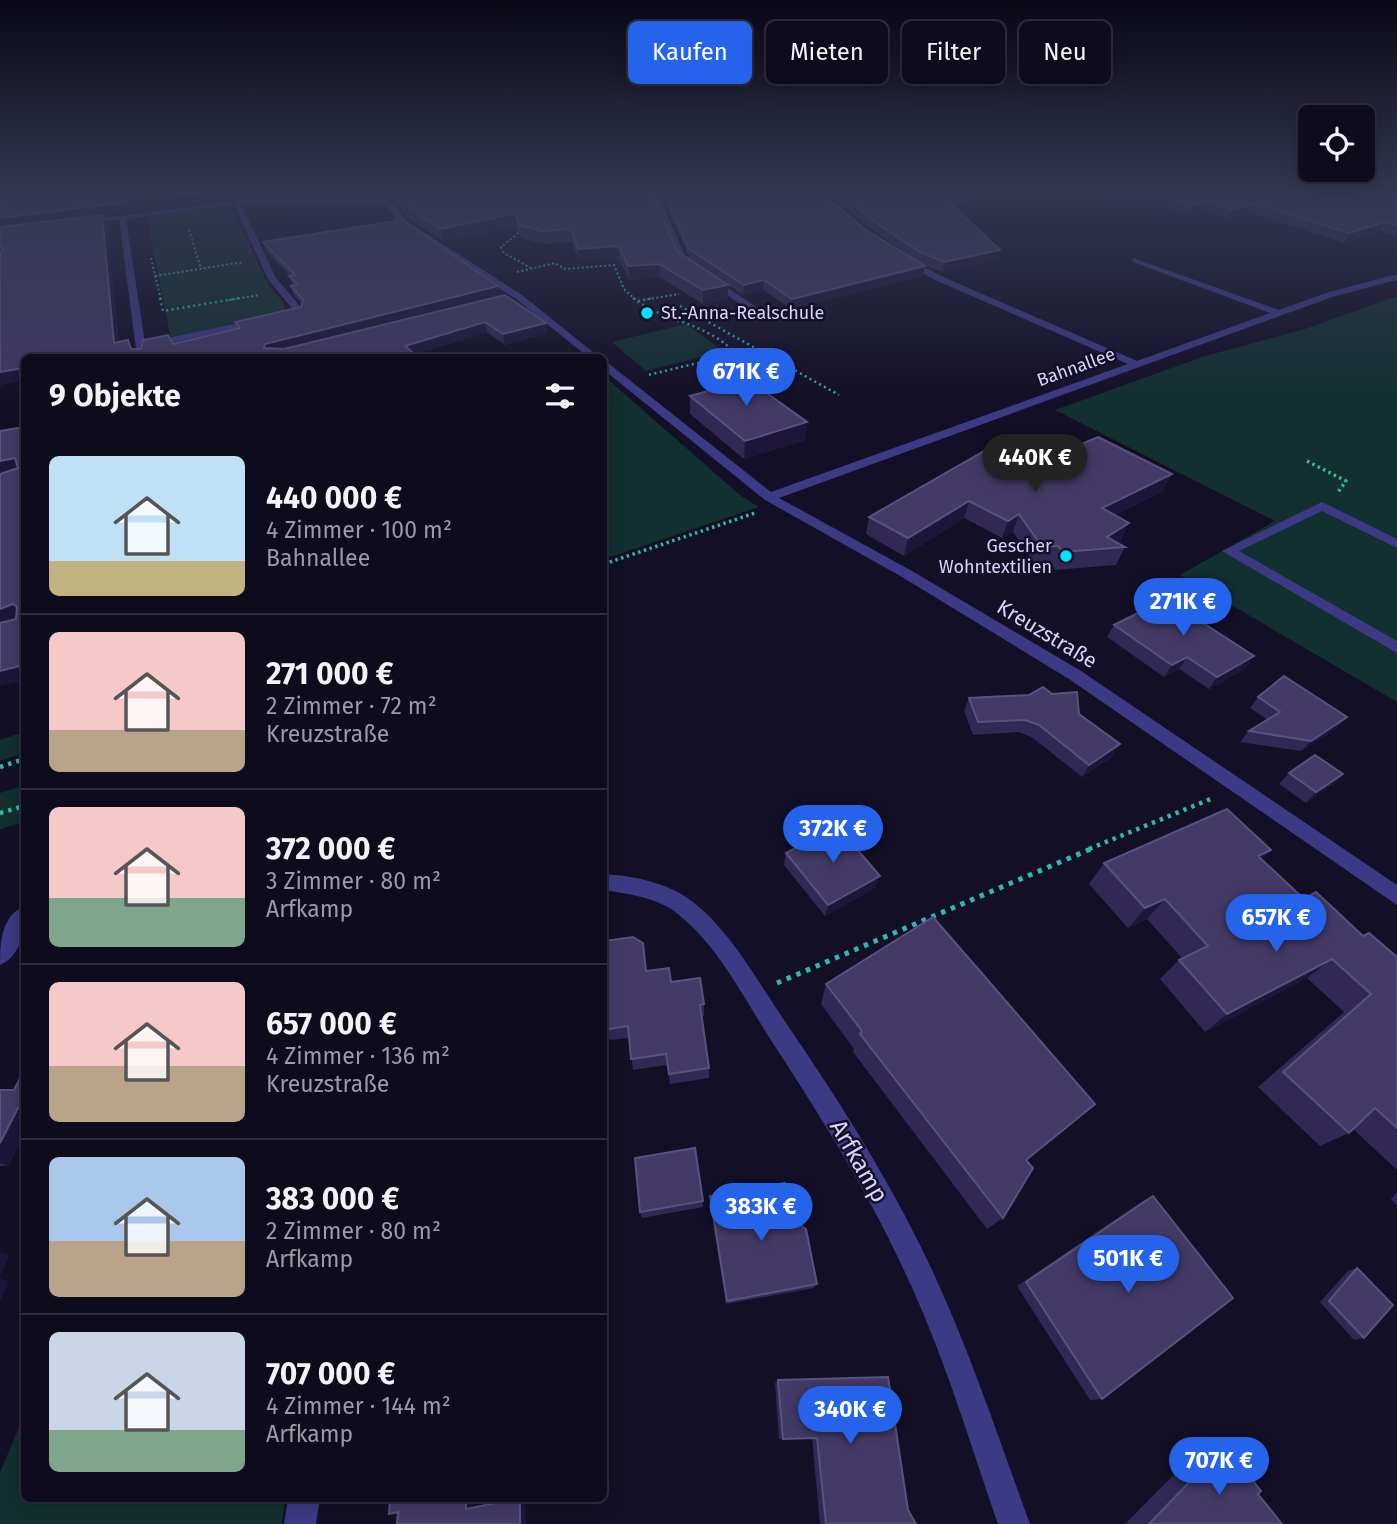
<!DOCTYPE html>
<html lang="de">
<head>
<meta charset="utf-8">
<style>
	body { margin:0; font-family:"Fira Sans",sans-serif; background:#171425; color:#f1f3f6; height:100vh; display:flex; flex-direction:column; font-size:26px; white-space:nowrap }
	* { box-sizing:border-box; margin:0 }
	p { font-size:23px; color:#9b9ba3 }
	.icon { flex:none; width:38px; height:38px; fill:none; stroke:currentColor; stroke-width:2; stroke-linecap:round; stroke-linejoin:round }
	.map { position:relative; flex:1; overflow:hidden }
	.drawer { position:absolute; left:21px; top:354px; width:586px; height:1148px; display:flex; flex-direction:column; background:#0e0b1c; border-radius:10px; box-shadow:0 4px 18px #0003,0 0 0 2px #2e2b3b }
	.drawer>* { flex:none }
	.guide { position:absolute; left:628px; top:21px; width:663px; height:63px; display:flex; gap:14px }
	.buttons { position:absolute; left:1298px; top:105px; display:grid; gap:14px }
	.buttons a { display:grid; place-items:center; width:77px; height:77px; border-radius:10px; background:#0e0b1c; box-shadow:0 4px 18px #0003,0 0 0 2px #2e2b3b; font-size:35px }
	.price { position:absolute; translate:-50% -60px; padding:0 16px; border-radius:24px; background:#2563eb; color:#fff; font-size:23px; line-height:46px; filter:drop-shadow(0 2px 4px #0008) }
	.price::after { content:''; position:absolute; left:50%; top:42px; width:21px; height:16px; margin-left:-10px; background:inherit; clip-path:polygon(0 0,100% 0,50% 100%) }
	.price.active { background:#222; color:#fff }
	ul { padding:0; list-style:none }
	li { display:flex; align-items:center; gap:21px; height:175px; padding:0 28px }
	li+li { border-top:2px solid #2e2b3b }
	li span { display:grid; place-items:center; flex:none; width:196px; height:140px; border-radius:10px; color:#555 }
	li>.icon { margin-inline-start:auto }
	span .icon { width:84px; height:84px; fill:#fffc; stroke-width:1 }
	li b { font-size:30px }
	h2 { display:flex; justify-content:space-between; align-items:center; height:84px; padding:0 28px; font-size:30px }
	.tag { padding:0 24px; border-radius:10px; background:#0e0b1c; box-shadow:0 4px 18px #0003,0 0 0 2px #2e2b3b; font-size:24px; line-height:63px }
	.tag.active { background:#2563eb; color:#fff }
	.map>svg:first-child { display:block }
	.green { fill:#12302f }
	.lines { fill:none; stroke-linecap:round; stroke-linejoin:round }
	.path-far4 { stroke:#2fb8b0; stroke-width:2; stroke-dasharray:2 2.5; stroke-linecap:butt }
	.path-far3 { stroke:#2fb8b0; stroke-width:2.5; stroke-dasharray:2 3.5; stroke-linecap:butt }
	.path-far2 { stroke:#2fb8b0; stroke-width:3.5; stroke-dasharray:2.5 3.5; stroke-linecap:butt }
	.path-far1 { stroke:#2fb8b0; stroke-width:4.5; stroke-dasharray:3.5 5; stroke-linecap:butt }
	.path { stroke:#2fb8b0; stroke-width:5; stroke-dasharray:4.5 6; stroke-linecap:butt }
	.minor { fill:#3d3a85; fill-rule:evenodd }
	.wall { fill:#312854 }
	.shaded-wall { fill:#1d163a }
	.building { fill:#433a66; stroke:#5a527e; stroke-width:2 }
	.poi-dot { fill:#00e5ff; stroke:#130f26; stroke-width:2.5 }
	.labels { text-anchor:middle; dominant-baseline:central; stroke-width:5; stroke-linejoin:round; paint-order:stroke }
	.far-poi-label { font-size:18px; fill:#d9d4ff; stroke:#130f26; text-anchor:start }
	.far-street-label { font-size:18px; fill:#d9d4ff; stroke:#130f26 }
	.street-label { font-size:21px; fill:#d9d4ff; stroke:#130f26 }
	.near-street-label { font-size:24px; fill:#d9d4ff; stroke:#130f26 }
</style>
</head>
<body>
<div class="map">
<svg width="1397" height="1524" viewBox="0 0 1397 1524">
	<rect width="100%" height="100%" fill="#130f26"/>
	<!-- green -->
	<g class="green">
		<polygon points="231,206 269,286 283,302 285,311 171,339 147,217"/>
		<polygon points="1397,296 1397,702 1180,575 1275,521 1055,410 1205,356 1302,330"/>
		<polygon points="686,324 723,351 646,371 612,342"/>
		<polygon points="604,376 741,496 759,507 604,559"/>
		<polygon points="24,732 24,753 0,761 0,740"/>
		<polygon points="24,785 24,822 0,829 0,793"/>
		<polygon points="24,1416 24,1498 285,1498 282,1524 0,1524 0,1472"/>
	</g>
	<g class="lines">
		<!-- path-far4 -->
		<g class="path-far4">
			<polyline points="189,230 201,269"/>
			<polyline points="522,230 501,247 504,253 531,268"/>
			<polyline points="151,258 161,300"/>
			<polyline points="517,272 555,263 565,269 614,265 624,289 636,300"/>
			<polyline points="155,276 244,262"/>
			<polyline points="229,300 260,295"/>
			<polyline points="643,300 679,294"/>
		</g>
		<!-- path-far3 -->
		<g class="path-far3">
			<polyline points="160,298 163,311 240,298"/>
			<path d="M633,298C664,322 704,322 732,350L723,357L648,375"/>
			<polyline points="638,301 654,298"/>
			<polyline points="680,306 839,395"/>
		</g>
		<!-- path-far2 -->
		<g class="path-far2">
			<polyline points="1307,461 1346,481 1338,492"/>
			<polyline points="604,564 755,513"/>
		</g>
		<!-- path-far1 -->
		<g class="path-far1">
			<polyline points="0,767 24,759"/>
			<polyline points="0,813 24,806"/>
			<polyline points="1089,849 1213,798"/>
		</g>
		<!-- path -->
		<polyline class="path" points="777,983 1093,848"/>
		<!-- minor -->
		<g class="minor">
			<polygon points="682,190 658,194 687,260 771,317 771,321 765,321 680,263 651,194 624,194 646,190"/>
			<path d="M421,196L418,200H390L407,221L522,295L599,357H588L516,299L401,225L382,200L266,201L241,204L276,278L305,312L146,349L147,357H137L119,219L80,224L76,222L266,197ZM234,205L268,279L294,311L145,343L126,219Z"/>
			<polygon points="900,257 906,257 941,276 1137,361 1270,313 1133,262 1133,258 1279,310 1326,293 1397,274 1397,280 1332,297 779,498 912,571 1081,671 1397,885 1397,905 1069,679 902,577 765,500 604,370 604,362 608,363 771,492 1128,364 935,280 900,261"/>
			<polygon points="1322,502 1397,539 1397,548 1322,511 1239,551 1397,641 1397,653 1222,551"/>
			<path d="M604,874C633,876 665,882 689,899C730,929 756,979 784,1020C834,1093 882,1168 921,1247C965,1336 996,1431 1030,1524H998C968,1437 942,1349 902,1266C865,1186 817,1111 769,1037C742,995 716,942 674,911C654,897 628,894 604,890Z"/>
			<path d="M24,907C26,926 22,956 0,965C0,944 1,915 24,907Z"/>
			<polygon points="288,1498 320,1498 316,1524 284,1524"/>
		</g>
	</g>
	<!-- wall -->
	<g class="wall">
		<polygon points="0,191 651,191 677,251 689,258 662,195 662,191 819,191 923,276 792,309 763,290 743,295 728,285 728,299 703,304 660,277 629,280 619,259 579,262 572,242 544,244 521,238 517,226 444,242 409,219 397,205 394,195 266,194 184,205 180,196 131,202 132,211 69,219 107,224 119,342 132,349 141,349 173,344 238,329 235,322 301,307 302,304 294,296 291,286 292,285 290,276 266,251 263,242 498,286 500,296 546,323 547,333 505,345 487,332 415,354 24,357 24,380 0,385"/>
		<polygon points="825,191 966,191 971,195 969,204 951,204 1000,250 998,260 942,272 918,262 874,231"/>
		<polygon points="1108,191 1397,191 1397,236 1380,231 1344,243 1252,213 1228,218 1206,211 1188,215 1169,208 1167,196 1129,198"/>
		<polygon points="245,201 383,203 384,207 246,206"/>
		<polygon points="707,383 807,422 805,440 744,459 690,414 690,396 707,392"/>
		<polygon points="1029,466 1163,491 1115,515 1121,541 1118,543 1125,547 1116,565 1055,570 1051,563 1035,564 1013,532 1002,538 964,518 904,556 866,534 869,517"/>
		<polygon points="1114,625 1245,669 1209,689 1179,669 1164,677 1107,637"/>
		<polygon points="1258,697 1347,717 1337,728 1301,751 1240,742 1249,731 1268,720 1250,708"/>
		<polygon points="969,698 1079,714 1112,757 1082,777 1033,738 1019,732 973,735 964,711"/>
		<polygon points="1289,773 1343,774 1332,785 1306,803 1279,784"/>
		<polygon points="786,853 876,887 825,916 784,865"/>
		<polygon points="1262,859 1304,899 1397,957 1397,1170 1353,1129 1349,1133 1320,1146 1258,1087 1344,1012 1307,978 1205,1032 1160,979 1179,960 1182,958 1147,919 1128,928 1089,884 1104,863"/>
		<polygon points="604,941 646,971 671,982 704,1004 704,1016 702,1016 709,1068 709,1078 670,1084 667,1065 633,1070 629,1038 611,1040 604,1034"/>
		<polygon points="826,984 1026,1160 1003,1218 987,1229 853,1052 854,1049 821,1004"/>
		<polygon points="24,1071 24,1134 8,1166 0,1166 0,1090 14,1090"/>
		<polygon points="1397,1192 1397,1206 1391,1199"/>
		<polygon points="710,1196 793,1220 817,1284 814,1288 726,1304 710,1203"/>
		<polygon points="1153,1196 1102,1399 1090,1400 1017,1286 1141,1202"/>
		<polygon points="703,1201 703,1207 642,1218 640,1212"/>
		<polygon points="1357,1268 1364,1338 1354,1340 1320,1302 1348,1271"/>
		<polygon points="778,1380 908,1510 916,1524 820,1524 812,1438 779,1439 775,1383"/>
		<polygon points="1203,1445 1225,1445 1258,1494 1282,1524 1125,1524"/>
	</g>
	<!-- shaded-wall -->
	<g class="shaded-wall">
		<polygon points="0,191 94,191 0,200"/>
		<polygon points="150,191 179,191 181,195 131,202 132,211 0,227 0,218 127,194"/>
		<polygon points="223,191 265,191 266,194 184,205 180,196"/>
		<polygon points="1210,202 1206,211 1188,215 1191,206"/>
		<polygon points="1256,204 1252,213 1228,218 1232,209"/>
		<polygon points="516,213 517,226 444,242 441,229"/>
		<polygon points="102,215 107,224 120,354 114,343"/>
		<polygon points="1385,222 1380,231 1344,243 1349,233"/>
		<polygon points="619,246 619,259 579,262 578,249"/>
		<polygon points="1000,250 998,260 942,272 944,262"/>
		<polygon points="659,264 660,277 629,280 628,266"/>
		<polygon points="925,266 923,276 792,309 792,299"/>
		<polygon points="764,280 763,290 743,295 744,285"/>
		<polygon points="728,285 728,299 703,304 703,290"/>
		<polygon points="498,286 500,296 269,357 264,348 265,344"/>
		<polygon points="485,322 487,332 408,356 405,346"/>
		<polygon points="546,323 547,333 505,345 503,334"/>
		<polygon points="24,368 24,380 0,385 0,372"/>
		<polygon points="807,422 805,440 744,459 745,441"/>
		<polygon points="15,458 23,469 0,475 0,461"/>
		<polygon points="1172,474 1163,491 1094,525 1102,508"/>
		<polygon points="969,501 964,518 904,556 908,538"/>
		<polygon points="1019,514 1013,532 1002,538 1008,521"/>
		<polygon points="1129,523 1121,541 1109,548 1107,537"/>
		<polygon points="13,604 23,616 0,624 0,609"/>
		<polygon points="1254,656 1245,669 1209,689 1217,677"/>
		<polygon points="1187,657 1179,669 1164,677 1172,665"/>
		<polygon points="24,665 24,680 0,686 0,671"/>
		<polygon points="1347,717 1337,728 1301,751 1311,741"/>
		<polygon points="1120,744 1112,757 1082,777 1089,765"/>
		<polygon points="1343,774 1332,785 1306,803 1316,792"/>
		<polygon points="1271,850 1251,871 1258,856"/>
		<polygon points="880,876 876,887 825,916 828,905"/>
		<polygon points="1165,899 1147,919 1128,928 1145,908"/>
		<polygon points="1332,959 1307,978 1205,1032 1227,1014"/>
		<polygon points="18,1108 24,1111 24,1134 8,1166 0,1163 0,1143"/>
		<polygon points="0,1253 10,1255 0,1277"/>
		<polygon points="0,1279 9,1281 0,1302"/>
		<polygon points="466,1498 473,1498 473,1507 466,1509"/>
		<polygon points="520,1498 525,1498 526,1524 520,1524"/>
	</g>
	<!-- building -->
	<g class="building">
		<polygon points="89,191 150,191 127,194 128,202 0,218 0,200"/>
		<polygon points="178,191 223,191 180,196"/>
		<polygon points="555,191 651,191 677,251 728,285 703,290 659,264 628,266 619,246 578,249 571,229 542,231 519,225 516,213 441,229 406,206 394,192 525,192"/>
		<polygon points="663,191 819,191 866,230 925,266 792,299 764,280 744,285 689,249"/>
		<polygon points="836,191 966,191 971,195 942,196 1000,250 944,262 920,252 875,222"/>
		<polygon points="1171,191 1383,191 1390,193 1393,191 1397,191 1397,225 1385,222 1349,233 1256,204 1232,209 1210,202 1191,206 1172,200"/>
		<polygon points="264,199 381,200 383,203 245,201"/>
		<polygon points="102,215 114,343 128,340 131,349 141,349 143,340 168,335 173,344 240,328 235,322 301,307 303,300 291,286 297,284 289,276 295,275 263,242 396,221 396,216 498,286 265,344 264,348 284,349 505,295 546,323 503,334 485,322 405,346 418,357 24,357 24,368 0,372 0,254 4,248 0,247 0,227"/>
		<polygon points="740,374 807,422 745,441 690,396 715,389 707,383"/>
		<polygon points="24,427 24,665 0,671 0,623 16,619 17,607 13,604 0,609 0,474 18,468 15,458 0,461 0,431"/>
		<polygon points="1098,437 1172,474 1102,508 1129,523 1107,537 1125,547 1063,552 1058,546 1042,547 1019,514 1008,521 969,501 908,538 869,517 993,446 1029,466"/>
		<polygon points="1166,599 1254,656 1217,677 1187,657 1172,665 1114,625"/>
		<polygon points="1284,676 1347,717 1311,741 1249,731 1280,712 1258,697"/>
		<polygon points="1043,687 1052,694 1077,692 1079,714 1120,744 1089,765 1039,725 1025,720 978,722 969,698 1029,695"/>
		<polygon points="1315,755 1343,774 1316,792 1289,773"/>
		<polygon points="1227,809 1271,850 1258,856 1304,899 1316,892 1363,936 1369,933 1397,957 1397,1128 1375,1108 1349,1133 1283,1072 1371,994 1332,959 1227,1014 1179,960 1208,946 1165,899 1145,908 1104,863"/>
		<polygon points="837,826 880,876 828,905 786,853"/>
		<polygon points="933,917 1095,1104 1026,1160 1033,1168 1003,1218 860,1034 862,1031 826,984"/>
		<polygon points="633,937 643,943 646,971 669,968 671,982 700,978 704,1004 700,1005 709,1068 669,1074 666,1054 631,1059 628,1026 609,1029 604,1025 604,941"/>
		<polygon points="24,1071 24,1108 18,1108 0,1143 0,1090 14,1090"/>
		<polygon points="695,1148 703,1201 640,1212 635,1158"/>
		<polygon points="785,1183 793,1220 806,1229 817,1284 727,1301 710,1196"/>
		<polygon points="1153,1196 1233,1298 1102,1399 1026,1282"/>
		<polygon points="1357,1268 1393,1305 1364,1338 1329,1301"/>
		<polygon points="888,1377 908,1510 916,1524 826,1524 817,1438 783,1439 778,1380"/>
		<polygon points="1225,1445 1261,1491 1258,1494 1282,1524 1149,1524"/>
		<polygon points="390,1498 466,1498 466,1509 520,1498 520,1524 397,1524 398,1512 389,1514"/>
	</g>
	<!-- sky -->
	<linearGradient id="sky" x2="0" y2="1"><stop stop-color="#0a0815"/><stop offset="0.47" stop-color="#333752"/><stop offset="1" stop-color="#333752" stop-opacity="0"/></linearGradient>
	<rect width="1397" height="404" fill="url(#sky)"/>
	<!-- markers -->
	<g class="poi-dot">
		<circle cx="647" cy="313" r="7"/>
		<circle cx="1066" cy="556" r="7"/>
	</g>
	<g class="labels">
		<!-- far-poi labels -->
		<g class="far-poi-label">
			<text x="661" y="313">St.-Anna-Realschule</text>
			<text x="1052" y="546" text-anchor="end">Gescher<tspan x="1052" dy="21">Wohntextilien</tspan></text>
		</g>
		<!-- far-street labels -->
		<g class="far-street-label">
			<text transform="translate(1076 367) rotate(-20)">Bahnallee</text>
		</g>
		<!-- street labels -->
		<g class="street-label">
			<text transform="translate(1047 634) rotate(31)">Kreuzstraße</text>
		</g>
		<!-- near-street labels -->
		<g class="near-street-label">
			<text transform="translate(859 1161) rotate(60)">Arfkamp</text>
		</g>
	</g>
</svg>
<div class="buttons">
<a><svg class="icon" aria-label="locate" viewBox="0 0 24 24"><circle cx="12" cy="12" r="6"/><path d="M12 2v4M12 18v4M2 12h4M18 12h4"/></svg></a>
</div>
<b class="price" style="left:746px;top:408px">671K €</b>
<b class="price active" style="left:1035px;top:494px">440K €</b>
<b class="price" style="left:1183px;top:638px">271K €</b>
<b class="price" style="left:833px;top:865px">372K €</b>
<b class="price" style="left:1276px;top:954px">657K €</b>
<b class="price" style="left:761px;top:1243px">383K €</b>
<b class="price" style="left:1128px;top:1295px">501K €</b>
<b class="price" style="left:850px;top:1446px">340K €</b>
<b class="price" style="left:1219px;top:1497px">707K €</b>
<div class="guide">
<a class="tag active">Kaufen</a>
<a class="tag">Mieten</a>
<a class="tag">Filter</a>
<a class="tag">Neu</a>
</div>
<section class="drawer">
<h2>9 Objekte<svg class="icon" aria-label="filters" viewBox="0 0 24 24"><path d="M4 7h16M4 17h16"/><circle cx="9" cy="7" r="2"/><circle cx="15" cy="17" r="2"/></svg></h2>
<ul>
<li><span style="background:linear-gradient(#bfe0f5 75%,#c2b280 0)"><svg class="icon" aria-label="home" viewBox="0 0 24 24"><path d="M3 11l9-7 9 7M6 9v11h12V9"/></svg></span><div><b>440 000 €</b><p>4 Zimmer · 100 m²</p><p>Bahnallee</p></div></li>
<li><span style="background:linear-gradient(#f6c9c9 70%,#b9a48a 0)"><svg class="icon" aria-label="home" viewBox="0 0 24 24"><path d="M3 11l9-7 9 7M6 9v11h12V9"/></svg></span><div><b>271 000 €</b><p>2 Zimmer · 72 m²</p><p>Kreuzstraße</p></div></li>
<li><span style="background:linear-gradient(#f6c9c9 65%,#7fa58c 0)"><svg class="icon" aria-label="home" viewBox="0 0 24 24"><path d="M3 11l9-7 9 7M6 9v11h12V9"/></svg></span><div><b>372 000 €</b><p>3 Zimmer · 80 m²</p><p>Arfkamp</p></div></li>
<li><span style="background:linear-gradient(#f6c9c9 60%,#b9a48a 0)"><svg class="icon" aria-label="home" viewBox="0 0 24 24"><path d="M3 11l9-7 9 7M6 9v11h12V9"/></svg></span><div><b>657 000 €</b><p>4 Zimmer · 136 m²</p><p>Kreuzstraße</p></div></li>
<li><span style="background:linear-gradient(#a9c7e8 60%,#b9a48a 0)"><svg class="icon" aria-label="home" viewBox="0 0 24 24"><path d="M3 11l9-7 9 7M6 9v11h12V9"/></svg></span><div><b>383 000 €</b><p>2 Zimmer · 80 m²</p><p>Arfkamp</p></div></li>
<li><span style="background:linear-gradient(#c9d6e8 70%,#7fa58c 0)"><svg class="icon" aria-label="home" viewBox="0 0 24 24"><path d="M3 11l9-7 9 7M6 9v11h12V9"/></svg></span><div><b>707 000 €</b><p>4 Zimmer · 144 m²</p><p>Arfkamp</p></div></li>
</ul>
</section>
</div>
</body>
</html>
